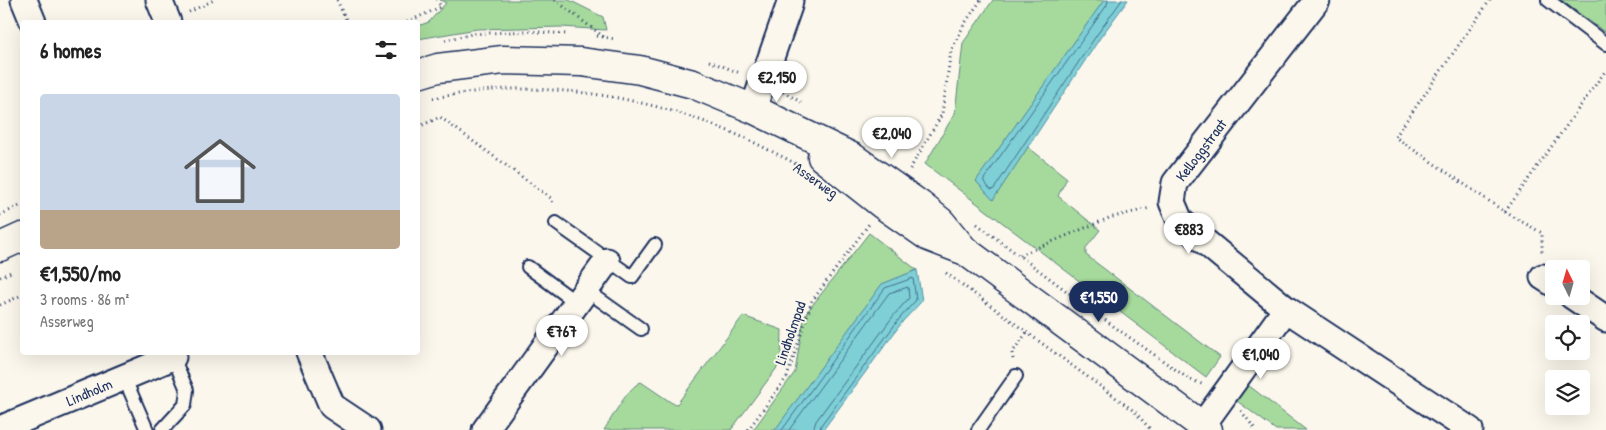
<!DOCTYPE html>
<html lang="en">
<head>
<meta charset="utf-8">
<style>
	body { margin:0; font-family:"Patrick Hand",sans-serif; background:#f2f2f2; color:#222; height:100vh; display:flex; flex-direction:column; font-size:19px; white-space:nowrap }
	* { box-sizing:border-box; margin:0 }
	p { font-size:16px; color:#767676 }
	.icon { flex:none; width:28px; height:28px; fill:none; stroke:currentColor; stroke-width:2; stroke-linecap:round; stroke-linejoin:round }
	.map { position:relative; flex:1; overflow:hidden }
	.drawer { position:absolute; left:20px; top:20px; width:400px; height:335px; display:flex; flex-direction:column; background:#fff; border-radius:5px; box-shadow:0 5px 20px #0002 }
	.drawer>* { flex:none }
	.needle { width:32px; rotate:355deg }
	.controls { position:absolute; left:1545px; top:260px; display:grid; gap:10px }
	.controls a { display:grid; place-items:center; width:45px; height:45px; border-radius:5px; background:#fff; box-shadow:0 5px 20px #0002; font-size:25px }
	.price { position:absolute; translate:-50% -42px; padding:0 11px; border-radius:18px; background:#fff; color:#222; font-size:16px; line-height:32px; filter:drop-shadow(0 1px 2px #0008) }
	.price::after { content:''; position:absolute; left:50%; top:30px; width:15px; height:11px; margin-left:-8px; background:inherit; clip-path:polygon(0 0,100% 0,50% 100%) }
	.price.current { background:#1b2f5e; color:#fff }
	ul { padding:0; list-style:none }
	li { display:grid; align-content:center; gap:10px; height:265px; padding:0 20px }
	li span { display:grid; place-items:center; height:155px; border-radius:5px; color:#555 }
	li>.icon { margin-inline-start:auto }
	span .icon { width:90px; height:90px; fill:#fffc; stroke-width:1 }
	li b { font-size:21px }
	h2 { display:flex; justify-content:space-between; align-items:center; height:60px; padding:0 20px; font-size:21px }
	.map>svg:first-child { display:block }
	.green { fill:#a6da9c; stroke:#60847d }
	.water { fill:#7ecfd6; stroke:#568fa6 }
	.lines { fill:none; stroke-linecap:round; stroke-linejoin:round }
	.shore { stroke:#436f8e; stroke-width:1 }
	.lane-casing { stroke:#1b2f5e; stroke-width:16 }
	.street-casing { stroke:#1b2f5e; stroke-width:29 }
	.secondary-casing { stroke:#1b2f5e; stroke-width:31 }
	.path { stroke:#1b2f5e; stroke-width:3; stroke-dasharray:1 4; stroke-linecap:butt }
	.lane { stroke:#fbf7ec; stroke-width:12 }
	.street { stroke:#fbf7ec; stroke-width:25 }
	.secondary { stroke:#fbf7ec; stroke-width:28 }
	.labels { text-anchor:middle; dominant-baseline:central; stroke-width:4; stroke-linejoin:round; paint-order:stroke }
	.street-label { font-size:15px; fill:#1b2f5e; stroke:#fbf7ec }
</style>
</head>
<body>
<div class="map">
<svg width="1606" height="430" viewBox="0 0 1606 430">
	<rect width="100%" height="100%" fill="#fbf7ec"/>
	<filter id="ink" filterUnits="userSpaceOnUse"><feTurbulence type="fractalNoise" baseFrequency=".02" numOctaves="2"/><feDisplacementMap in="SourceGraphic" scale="10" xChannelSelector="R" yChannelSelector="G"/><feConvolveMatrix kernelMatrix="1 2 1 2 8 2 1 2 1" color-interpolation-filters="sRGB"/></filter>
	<g filter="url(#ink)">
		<!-- green -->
		<g class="green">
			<polygon points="440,0 569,0 603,17 606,30 562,27 477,29 418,39 418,26 429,22 446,3"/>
			<polygon points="993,0 1104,0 976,181 993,200 1028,147 1067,178 1058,196 1100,230 1086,248 1086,255 1220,357 1206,377 925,164 955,113 963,43"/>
			<polygon points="1561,0 1606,0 1606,33"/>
			<polygon points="869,233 917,270 882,284 775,430 753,430 795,372 803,323 807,312"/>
			<path d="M743,316L782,330L781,359L779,365L731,430H604C612,418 628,387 641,382L672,403L677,404Z"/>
			<polygon points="1248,385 1306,430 1276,430 1237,401"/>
		</g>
		<!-- water -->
		<g class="water">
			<polygon points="1104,0 1128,0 1100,38 993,200 976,181"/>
			<polygon points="917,270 922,301 903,321 823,430 775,430 882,284"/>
		</g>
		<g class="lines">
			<!-- shore -->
			<g class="shore">
				<polyline points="1108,0 1107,5 984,179 984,182 991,190 994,189 1096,36 1122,0"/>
				<polyline points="782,430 885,288 913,278 916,300 899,319 821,425 820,430"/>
				<polyline points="789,430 889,293 908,287 909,298 894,315 816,421 813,430"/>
			</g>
			<defs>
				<g id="lane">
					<polyline points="1548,0 1606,44"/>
					<polyline points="556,223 632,277 655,245"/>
					<polyline points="528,267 577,303"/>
					<polyline points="586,290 641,329"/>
					<polyline points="124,377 147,430"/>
					<polyline points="162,430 185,405 187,390 173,357"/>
					<polyline points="978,430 1016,376"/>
				</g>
				<g id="street">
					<polyline points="24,0 33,22"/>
					<polyline points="159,0 168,22"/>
					<polyline points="1317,0 1175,183 1172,202 1180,221 1286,309 1470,430"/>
					<polyline points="753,109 789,6 790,0"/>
					<polyline points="1543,277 1554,284"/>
					<polyline points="1572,296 1606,319"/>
					<polyline points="309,352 332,406 368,430"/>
					<polyline points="0,429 173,357 171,352"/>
					<polyline points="485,430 607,261"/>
					<polyline points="1199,430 1286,309"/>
				</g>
				<g id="secondary">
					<polyline points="418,74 438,68 503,60 581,62 640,70 693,84 753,109 852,157 920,205 941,222 964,250 1208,430"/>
					<polyline points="822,157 883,205 929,237 960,249"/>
					<polyline points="0,247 22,237"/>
				</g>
			</defs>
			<!-- lane casing -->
			<use href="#lane" class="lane-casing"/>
			<!-- street casing -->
			<use href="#street" class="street-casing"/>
			<!-- secondary casing -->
			<use href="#secondary" class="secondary-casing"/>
			<!-- path -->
			<g class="path">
				<polyline points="337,0 347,22"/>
				<polyline points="555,0 604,37"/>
				<polyline points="1490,0 1395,137 1505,212 1606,70"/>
				<polyline points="189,12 214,0"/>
				<polyline points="407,22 441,7 437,0"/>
				<polyline points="597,36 615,39"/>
				<polyline points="445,40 472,34 527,31 566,34"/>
				<polyline points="709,61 740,73"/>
				<polyline points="783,92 801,102"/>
				<path d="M433,98C464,93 495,88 527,89C610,90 693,111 767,149C777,154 788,159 797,165"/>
				<polyline points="418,127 440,117 552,199 553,205"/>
				<polyline points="910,169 942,114 951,51 965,23 981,0"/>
				<polyline points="1505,212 1542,233 1542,255"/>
				<polyline points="0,215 22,205"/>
				<polyline points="977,224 1116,328 1189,379 1204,385"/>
				<polyline points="1020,255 1109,218 1150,208"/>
				<polyline points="946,273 1134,411 1151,430"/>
				<polyline points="0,277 11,272"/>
				<polyline points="0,305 22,295"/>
				<polyline points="1013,359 1012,353 1027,332"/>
				<polyline points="1241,411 1256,430"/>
				<polyline points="748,430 787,377 812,301 869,224"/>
			</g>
			<!-- lane -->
			<use href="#lane" class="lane"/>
			<!-- street -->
			<use href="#street" class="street"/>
			<!-- secondary -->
			<use href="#secondary" class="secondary"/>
		</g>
	</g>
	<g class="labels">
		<!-- street labels -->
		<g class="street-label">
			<text transform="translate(1201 150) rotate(-53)">Kelloggstraat</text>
			<text transform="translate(816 180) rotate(35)">Asserweg</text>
			<text transform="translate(790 333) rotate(-71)">Lindholmpad</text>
			<text transform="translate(89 392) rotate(-23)">Lindholm</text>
		</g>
	</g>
</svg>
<div class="controls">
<a><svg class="needle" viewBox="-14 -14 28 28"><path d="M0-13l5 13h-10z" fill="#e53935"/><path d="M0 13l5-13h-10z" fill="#767676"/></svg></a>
<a><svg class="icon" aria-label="locate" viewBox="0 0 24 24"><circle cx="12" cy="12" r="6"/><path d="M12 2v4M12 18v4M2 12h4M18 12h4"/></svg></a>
<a><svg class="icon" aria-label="layers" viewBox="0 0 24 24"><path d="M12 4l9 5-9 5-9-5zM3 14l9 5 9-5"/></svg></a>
</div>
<b class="price" style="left:777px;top:103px">€2,150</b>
<b class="price" style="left:892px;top:159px">€2,040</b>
<b class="price" style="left:1189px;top:255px">€883</b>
<b class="price current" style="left:1099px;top:323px">€1,550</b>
<b class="price" style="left:562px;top:357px">€767</b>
<b class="price" style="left:1261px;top:380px">€1,040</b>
<section class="drawer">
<h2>6 homes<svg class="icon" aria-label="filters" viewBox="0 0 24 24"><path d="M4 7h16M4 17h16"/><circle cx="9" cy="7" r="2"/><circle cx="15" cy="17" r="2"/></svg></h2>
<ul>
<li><span style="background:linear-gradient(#c9d6e8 75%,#b9a48a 0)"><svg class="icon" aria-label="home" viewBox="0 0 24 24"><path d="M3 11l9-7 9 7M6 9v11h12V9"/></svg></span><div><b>€1,550/mo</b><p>3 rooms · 86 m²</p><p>Asserweg</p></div></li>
</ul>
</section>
</div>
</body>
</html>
